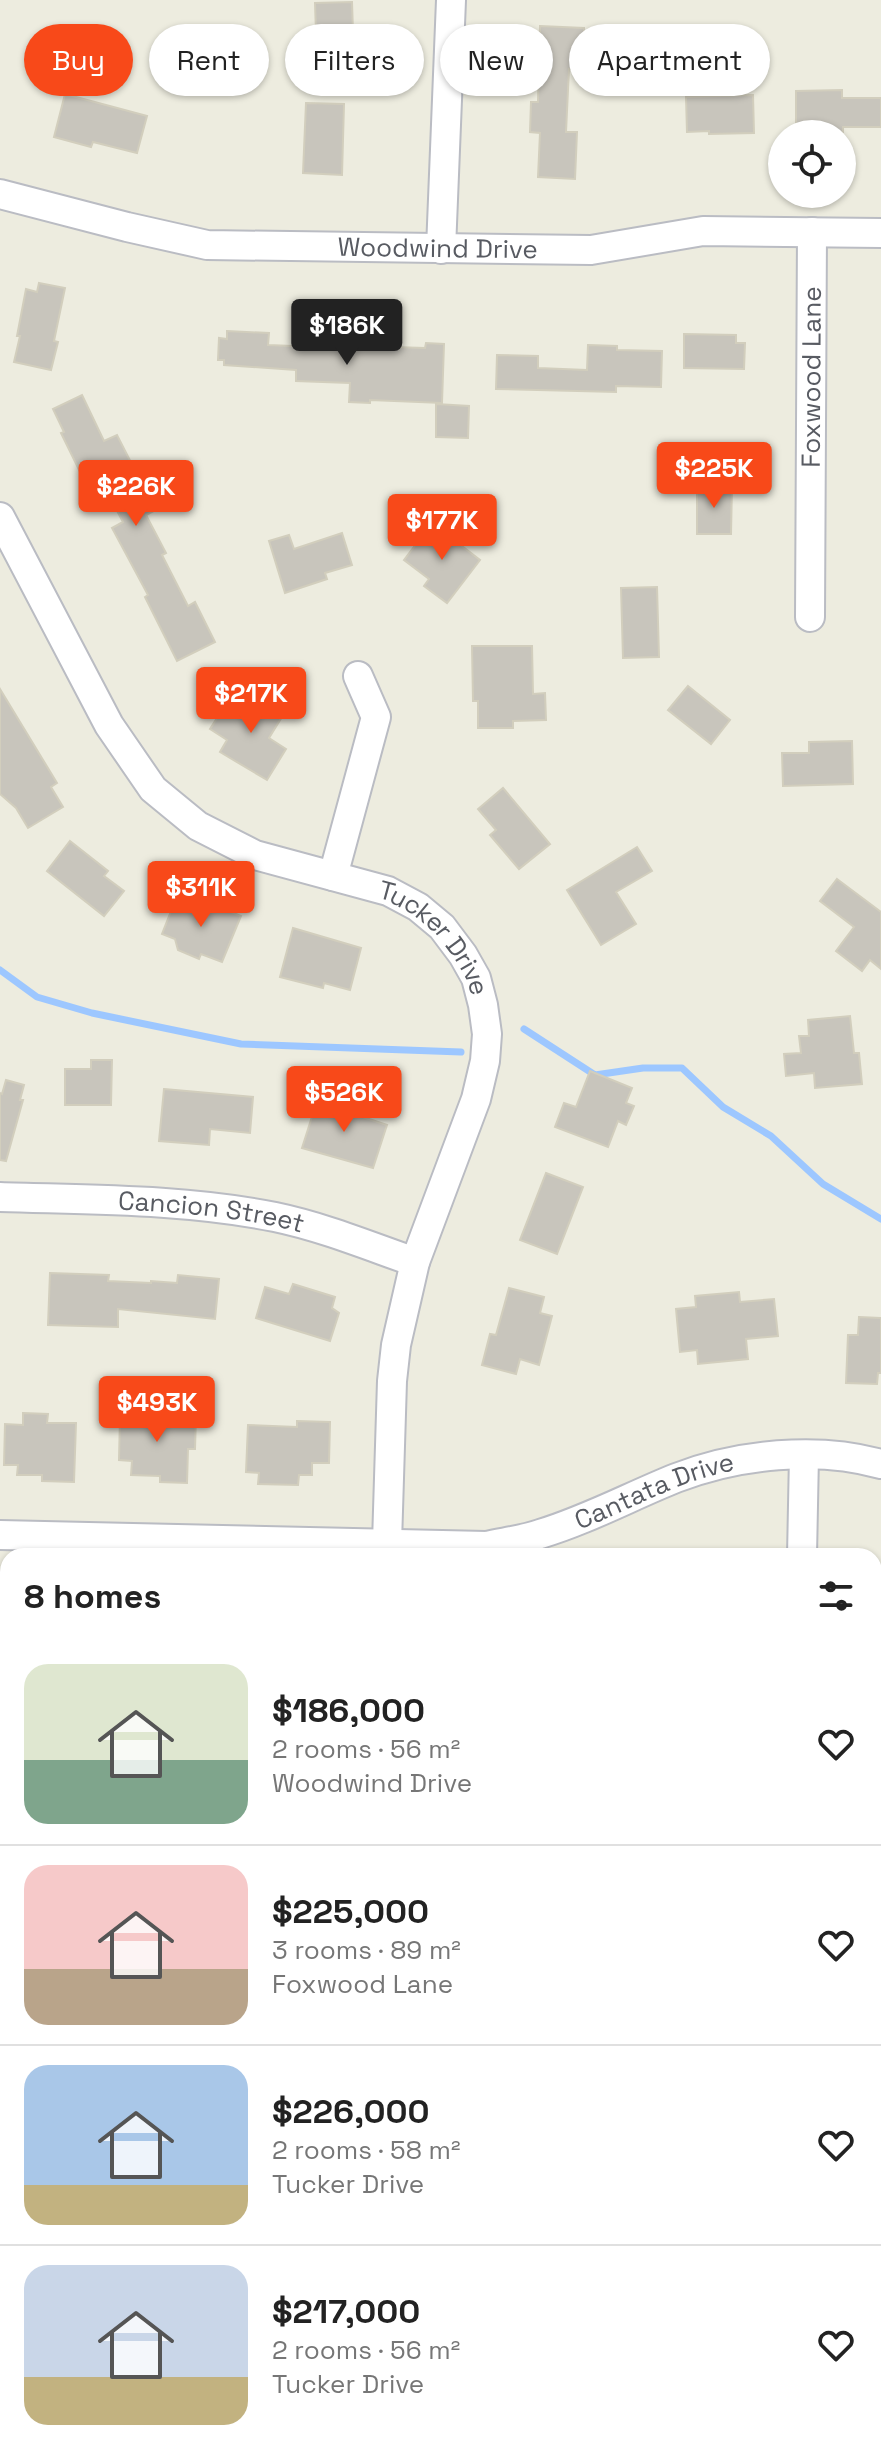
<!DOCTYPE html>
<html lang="en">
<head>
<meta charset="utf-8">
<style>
	body { margin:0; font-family:"Space Grotesk",sans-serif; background:#f2f2f2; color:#222; height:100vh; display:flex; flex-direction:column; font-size:30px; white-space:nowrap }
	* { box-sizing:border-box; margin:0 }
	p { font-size:26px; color:#767676 }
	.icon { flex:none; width:44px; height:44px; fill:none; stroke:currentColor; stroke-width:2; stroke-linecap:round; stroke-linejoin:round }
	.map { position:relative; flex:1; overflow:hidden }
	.details { position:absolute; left:0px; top:1548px; width:882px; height:914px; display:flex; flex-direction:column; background:#fff; border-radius:24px 24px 0 0; box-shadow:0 2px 6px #0004 }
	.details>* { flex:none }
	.guide { position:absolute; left:24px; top:24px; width:834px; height:72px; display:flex; gap:16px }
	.buttons { position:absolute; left:768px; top:120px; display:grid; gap:16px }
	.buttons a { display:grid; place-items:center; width:88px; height:88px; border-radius:50%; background:#fff; box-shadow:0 2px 6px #0004; font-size:40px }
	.price { position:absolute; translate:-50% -68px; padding:0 18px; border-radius:8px; background:#f84919; color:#fff; font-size:26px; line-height:52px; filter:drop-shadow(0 2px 4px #0008) }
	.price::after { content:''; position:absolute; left:50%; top:48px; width:24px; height:18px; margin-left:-12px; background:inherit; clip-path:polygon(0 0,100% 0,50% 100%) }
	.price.current { background:#222; color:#fff }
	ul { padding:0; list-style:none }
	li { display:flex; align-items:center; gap:24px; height:200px; padding:0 24px }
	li+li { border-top:2px solid #e0e0e0 }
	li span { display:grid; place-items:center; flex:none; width:224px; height:160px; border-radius:24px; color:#555 }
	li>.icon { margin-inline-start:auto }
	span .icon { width:96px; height:96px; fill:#fffc; stroke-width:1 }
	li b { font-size:34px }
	h2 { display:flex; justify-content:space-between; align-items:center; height:96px; padding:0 24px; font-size:34px }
	.chip { padding:0 28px; border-radius:36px; background:#fff; box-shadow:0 2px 6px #0004; font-size:28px; line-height:72px }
	.chip.current { background:#f84919; color:#fff }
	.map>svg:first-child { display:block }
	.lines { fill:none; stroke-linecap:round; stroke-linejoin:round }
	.stream { stroke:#9dc7ff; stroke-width:7 }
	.building { fill:#c8c5bc; stroke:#d2cebd; stroke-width:2 }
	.minor-casing { stroke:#babcc3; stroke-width:32 }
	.minor { stroke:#fff; stroke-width:28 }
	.labels { text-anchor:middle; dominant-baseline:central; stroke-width:7; stroke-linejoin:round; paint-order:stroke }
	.street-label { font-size:26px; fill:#585b62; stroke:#fff }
</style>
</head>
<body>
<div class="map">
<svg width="881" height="2461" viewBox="0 0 881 2461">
	<rect width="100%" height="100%" fill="#edecdf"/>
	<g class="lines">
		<!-- stream -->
		<g class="stream">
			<polyline points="0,970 37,997 92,1013 241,1044 461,1052"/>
			<polyline points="524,1029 595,1075 643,1068 682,1068 723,1107 771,1136 823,1184 881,1219"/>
		</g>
	</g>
	<!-- building -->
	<g class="building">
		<polygon points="352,2 354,62 317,63 315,3"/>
		<polygon points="540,26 584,28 583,69 569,69 566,132 577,132 575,179 538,177 540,133 530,132 531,102 538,102"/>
		<polygon points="842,90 842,98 881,98 881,127 843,127 843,132 796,133 796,91"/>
		<polygon points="65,94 147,116 137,153 93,142 91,147 54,137"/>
		<polygon points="753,95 754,133 709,134 709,131 687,132 686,97"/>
		<polygon points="306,103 344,104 342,175 303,173"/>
		<polygon points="39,283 65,288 54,341 58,342 51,370 14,362 20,336 17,336 26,289 37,292"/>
		<polygon points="227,331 269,333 268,345 393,350 394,347 425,348 426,343 444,344 442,403 370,400 370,403 349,402 350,383 296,381 296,370 224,365 224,360 218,360 219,338 227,339"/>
		<polygon points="684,334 736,335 736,343 745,343 744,369 684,368"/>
		<polygon points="588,345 617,346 617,350 662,351 661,387 616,386 616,392 496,389 497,355 538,356 538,368 587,370"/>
		<polygon points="82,395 104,441 117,435 140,480 151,475 167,504 146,515 166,553 162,555 188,606 195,602 215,642 177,661 145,597 148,595 112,528 123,522 115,507 125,502 103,463 81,474 61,433 64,432 53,409"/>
		<polygon points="436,404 469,406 468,438 436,437"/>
		<polygon points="697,485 732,486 731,534 697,534"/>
		<polygon points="432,523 480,560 447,603 424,586 429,579 404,560"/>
		<polygon points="342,533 352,565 325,573 327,579 285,593 269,541 289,535 294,549"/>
		<polygon points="657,587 659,657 623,658 621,588"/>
		<polygon points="472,646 532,646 533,694 545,693 546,720 513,721 513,728 478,728 478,701 473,701"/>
		<polygon points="688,686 730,720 711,744 668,710"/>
		<polygon points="0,689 57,783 51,787 63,807 28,828 16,808 0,794"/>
		<polygon points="255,693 285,712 269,738 286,749 267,780 220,752 227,740 210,729 229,699 245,709"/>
		<polygon points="852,741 853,784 783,786 782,753 809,753 809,742"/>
		<polygon points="503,788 550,844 519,869 490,835 496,830 478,809"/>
		<polygon points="70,841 108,871 104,876 124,891 104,916 47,871"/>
		<polygon points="637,847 652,871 616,892 636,924 601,945 567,890"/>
		<polygon points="837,879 881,912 881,969 870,960 862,971 836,951 854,927 820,901"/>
		<polygon points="177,896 213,910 215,905 241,916 222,962 201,954 199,959 178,950 175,939 162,934"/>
		<polygon points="293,928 361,948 350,990 324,983 323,988 280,977"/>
		<polygon points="850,1016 854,1053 859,1053 862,1084 815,1088 814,1073 786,1076 784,1054 801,1053 799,1036 809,1036 808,1020"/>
		<polygon points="91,1060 112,1060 111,1105 65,1105 65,1069 91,1069"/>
		<polygon points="590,1071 632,1088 626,1103 634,1106 626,1125 618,1121 608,1147 555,1127 564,1103 576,1107"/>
		<polygon points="6,1080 24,1085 20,1100 23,1100 6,1161 0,1160 0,1093 2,1094"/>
		<polygon points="164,1089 253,1097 250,1133 210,1129 209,1145 159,1141"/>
		<polygon points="335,1098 357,1105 354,1114 387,1125 373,1168 302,1148 317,1101 333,1106"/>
		<polygon points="546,1173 583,1187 557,1254 520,1240"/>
		<polygon points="50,1273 109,1275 108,1281 151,1283 151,1281 177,1283 178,1275 219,1279 215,1319 118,1309 118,1327 48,1325"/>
		<polygon points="293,1284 335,1297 332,1308 339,1313 330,1341 256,1318 265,1287 289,1294"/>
		<polygon points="509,1288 544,1297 540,1313 552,1316 539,1365 520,1359 516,1374 482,1365 490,1334 496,1335"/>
		<polygon points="739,1292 740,1302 774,1299 778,1336 746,1339 748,1359 698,1364 697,1350 680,1352 676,1309 696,1307 695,1296"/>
		<polygon points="859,1317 881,1318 881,1373 878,1373 877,1384 846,1383 848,1335 858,1335"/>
		<polygon points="134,1406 158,1407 157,1415 196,1416 195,1449 188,1449 187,1483 160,1482 160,1476 131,1475 132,1461 119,1460 120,1416 134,1417"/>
		<polygon points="23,1413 48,1414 47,1423 76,1423 74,1482 42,1481 42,1475 17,1475 18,1465 4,1465 5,1424 23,1425"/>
		<polygon points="297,1421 330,1422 329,1463 312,1463 312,1475 299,1475 298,1485 258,1484 259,1473 246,1472 248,1425 297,1427"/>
	</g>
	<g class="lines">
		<defs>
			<g id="minor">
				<path id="s1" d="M0,194L127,227L207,245L591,250L703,231L881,233"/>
				<polyline points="441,249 451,0"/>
				<path id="s2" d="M0,517L109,725L153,789L198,826L255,855L388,891L418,907L442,927L463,955L476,978L483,1005L487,1034L485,1061L476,1099L415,1262L396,1345L392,1381L387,1543"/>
				<path id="s3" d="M810,617L812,232"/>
				<polyline points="333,876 376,717 358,676"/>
				<path id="s4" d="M0,1197C92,1200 184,1199 275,1217C323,1227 369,1246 415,1262"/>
				<path id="s5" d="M0,1535L486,1546C504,1542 523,1540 540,1534C587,1520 631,1496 676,1478C737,1454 818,1446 881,1464"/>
				<polyline points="802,1556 804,1455"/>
			</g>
		</defs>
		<!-- minor casing -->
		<use href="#minor" class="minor-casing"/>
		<!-- minor -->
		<use href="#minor" class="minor"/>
	</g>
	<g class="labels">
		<!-- street labels -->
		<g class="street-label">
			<text stroke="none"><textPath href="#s1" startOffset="444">Woodwind Drive</textPath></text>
			<text stroke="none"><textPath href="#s3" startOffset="240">Foxwood Lane</textPath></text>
			<text stroke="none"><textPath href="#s2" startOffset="640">Tucker Drive</textPath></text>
			<text stroke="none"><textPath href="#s4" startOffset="212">Cancion Street</textPath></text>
			<text stroke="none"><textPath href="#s5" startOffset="664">Cantata Drive</textPath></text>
		</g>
	</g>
</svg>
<div class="buttons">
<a><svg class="icon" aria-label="locate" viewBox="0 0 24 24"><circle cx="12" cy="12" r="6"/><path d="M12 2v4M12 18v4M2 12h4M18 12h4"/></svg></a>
</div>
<b class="price current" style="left:347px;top:367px">$186K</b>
<b class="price" style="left:714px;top:510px">$225K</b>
<b class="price" style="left:136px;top:528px">$226K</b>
<b class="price" style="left:442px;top:562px">$177K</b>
<b class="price" style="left:251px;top:735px">$217K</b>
<b class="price" style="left:201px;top:929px">$311K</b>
<b class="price" style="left:344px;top:1134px">$526K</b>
<b class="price" style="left:157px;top:1444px">$493K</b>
<div class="guide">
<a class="chip current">Buy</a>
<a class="chip">Rent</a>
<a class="chip">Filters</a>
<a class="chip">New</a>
<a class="chip">Apartment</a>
</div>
<section class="details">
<h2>8 homes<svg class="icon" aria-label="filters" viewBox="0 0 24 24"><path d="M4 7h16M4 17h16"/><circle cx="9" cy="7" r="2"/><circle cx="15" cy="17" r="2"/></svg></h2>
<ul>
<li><span style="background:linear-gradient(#dfe7d0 60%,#7fa58c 0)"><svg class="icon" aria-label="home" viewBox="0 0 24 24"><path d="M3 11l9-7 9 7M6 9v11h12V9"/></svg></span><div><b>$186,000</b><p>2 rooms · 56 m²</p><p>Woodwind Drive</p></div><svg class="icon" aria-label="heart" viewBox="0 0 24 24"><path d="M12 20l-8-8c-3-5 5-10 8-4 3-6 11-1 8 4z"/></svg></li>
<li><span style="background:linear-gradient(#f6c9c9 65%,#b9a48a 0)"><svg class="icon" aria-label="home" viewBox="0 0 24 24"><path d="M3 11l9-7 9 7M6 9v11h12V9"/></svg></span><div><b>$225,000</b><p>3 rooms · 89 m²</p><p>Foxwood Lane</p></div><svg class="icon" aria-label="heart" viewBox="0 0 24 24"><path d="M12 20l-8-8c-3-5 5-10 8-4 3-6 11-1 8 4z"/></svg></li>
<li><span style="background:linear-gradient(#a9c7e8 75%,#c2b280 0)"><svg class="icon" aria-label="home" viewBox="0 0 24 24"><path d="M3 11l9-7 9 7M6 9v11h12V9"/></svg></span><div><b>$226,000</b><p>2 rooms · 58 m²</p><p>Tucker Drive</p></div><svg class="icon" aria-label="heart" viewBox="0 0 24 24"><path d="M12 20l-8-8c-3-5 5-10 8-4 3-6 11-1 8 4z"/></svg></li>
<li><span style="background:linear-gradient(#c9d6e8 70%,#c2b280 0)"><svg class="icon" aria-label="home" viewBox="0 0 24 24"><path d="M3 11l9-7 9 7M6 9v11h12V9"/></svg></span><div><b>$217,000</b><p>2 rooms · 56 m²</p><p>Tucker Drive</p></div><svg class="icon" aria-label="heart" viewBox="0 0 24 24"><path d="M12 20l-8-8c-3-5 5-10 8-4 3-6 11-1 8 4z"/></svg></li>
</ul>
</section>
</div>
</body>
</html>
